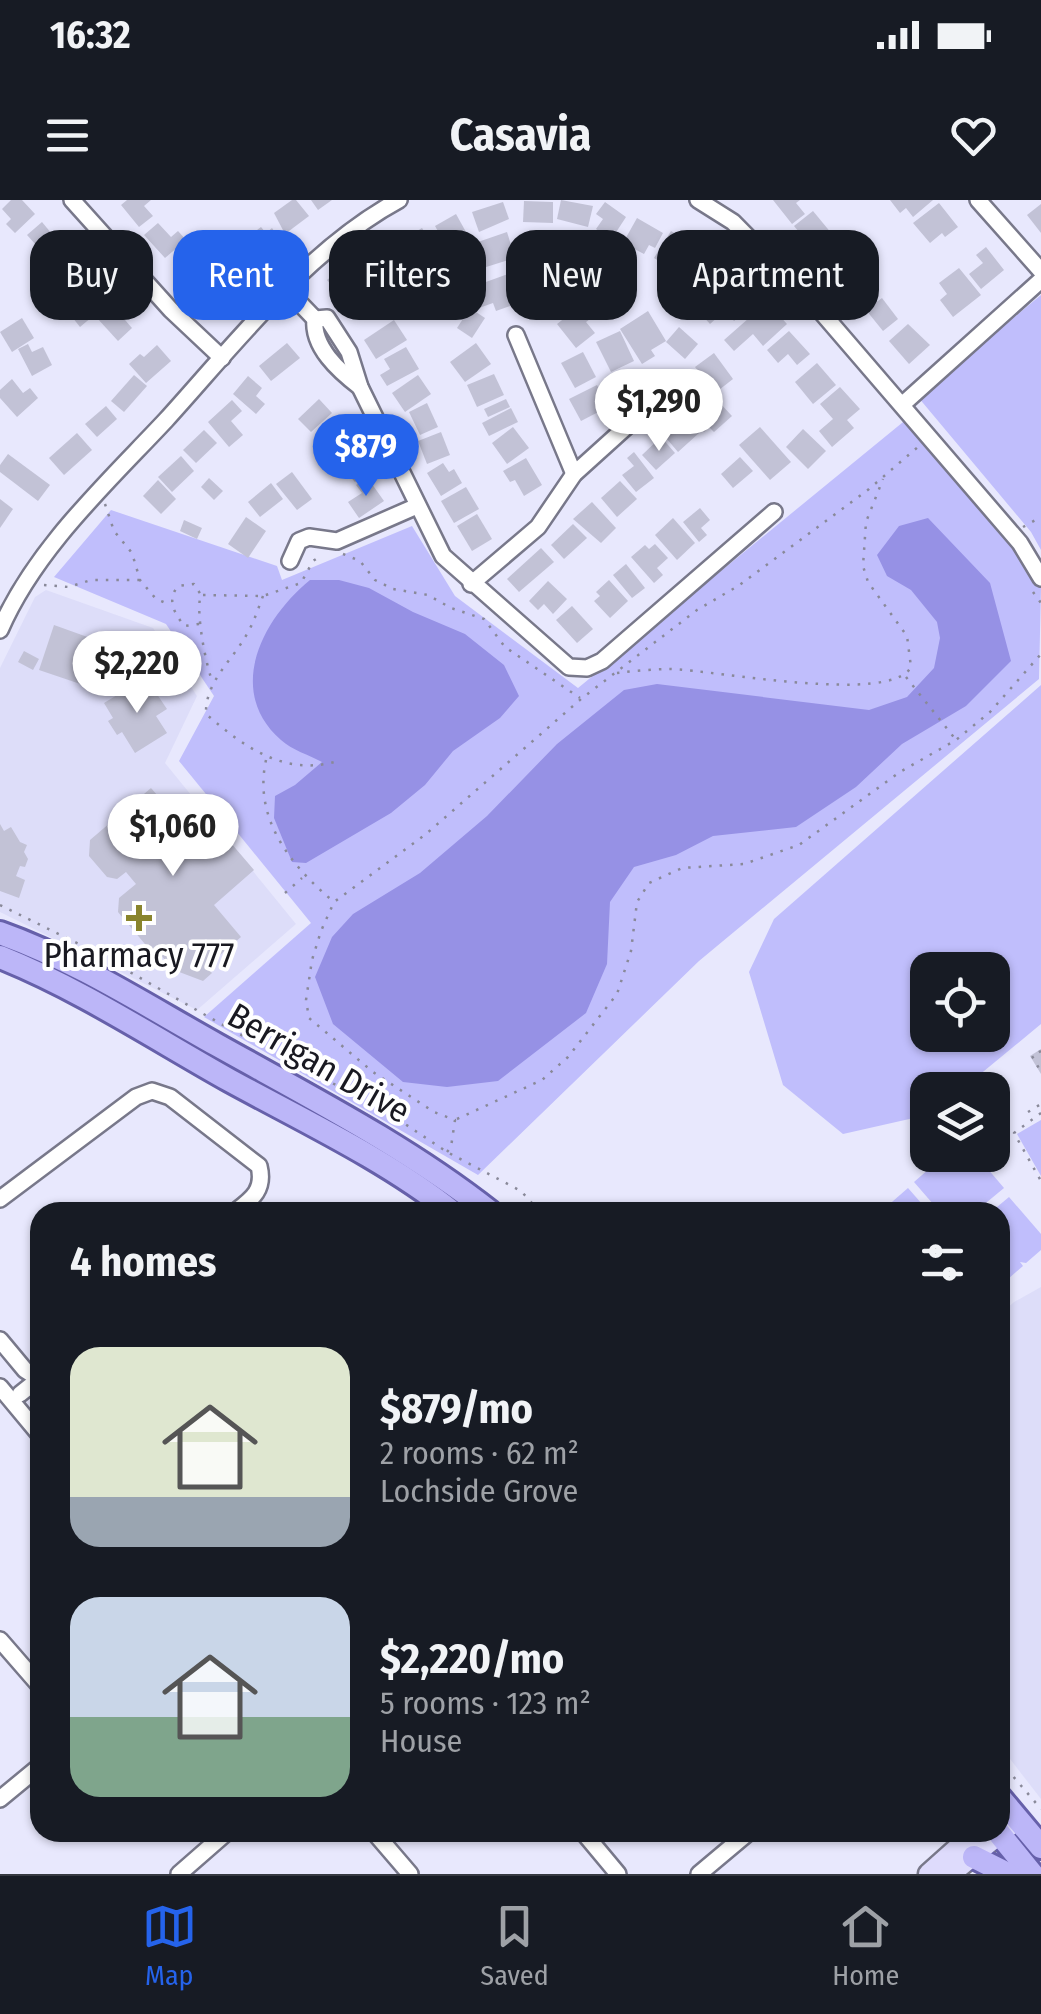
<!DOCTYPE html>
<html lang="en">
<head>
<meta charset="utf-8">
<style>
	body { margin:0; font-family:"Fira Sans Condensed",sans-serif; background:#20242c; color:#f1f3f6; height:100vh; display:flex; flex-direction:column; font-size:38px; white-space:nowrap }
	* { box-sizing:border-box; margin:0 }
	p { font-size:32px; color:#9ea1a6 }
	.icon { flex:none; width:55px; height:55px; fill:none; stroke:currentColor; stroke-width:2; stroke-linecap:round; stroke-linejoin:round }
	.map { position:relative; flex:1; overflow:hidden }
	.drawer { position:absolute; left:30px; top:1002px; width:980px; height:640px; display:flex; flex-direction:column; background:#171b24; border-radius:30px; box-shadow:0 2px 8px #0004 }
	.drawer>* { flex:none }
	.hud { position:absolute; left:30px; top:30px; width:982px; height:90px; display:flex; gap:20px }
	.controls { position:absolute; left:910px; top:752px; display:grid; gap:20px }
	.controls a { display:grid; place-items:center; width:100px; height:100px; border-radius:20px; background:#171b24; box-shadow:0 2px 8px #0004; font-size:50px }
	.price { position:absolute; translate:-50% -85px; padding:0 22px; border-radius:35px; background:#fff; color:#222; font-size:32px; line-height:65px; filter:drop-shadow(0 2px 5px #0008) }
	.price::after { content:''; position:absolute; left:50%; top:60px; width:30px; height:22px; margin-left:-15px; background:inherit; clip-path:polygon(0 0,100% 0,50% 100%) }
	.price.on { background:#2563eb; color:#fff }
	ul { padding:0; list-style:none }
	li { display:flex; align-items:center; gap:30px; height:250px; padding:0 40px }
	li span { display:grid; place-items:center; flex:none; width:280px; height:200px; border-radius:30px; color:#555 }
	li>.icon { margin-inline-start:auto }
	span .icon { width:120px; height:120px; fill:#fffc; stroke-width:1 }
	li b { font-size:42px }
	h2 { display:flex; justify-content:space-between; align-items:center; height:120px; padding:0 40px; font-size:42px }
	.pill { padding:0 35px; border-radius:30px; background:#171b24; box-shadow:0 2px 8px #0004; font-size:35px; line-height:90px }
	.pill.on { background:#2563eb; color:#fff }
	.status { display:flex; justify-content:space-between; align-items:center; height:70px; padding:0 50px; background:#171b24; direction:ltr }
	.status svg { height:28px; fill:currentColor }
	header { display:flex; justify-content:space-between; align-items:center; height:130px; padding:0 40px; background:#171b24; font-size:45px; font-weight:700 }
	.menu { display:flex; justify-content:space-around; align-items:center; height:140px; border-top:2px solid #363941; background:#171b24; font-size:28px; color:#9ea1a6 }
	.menu a { display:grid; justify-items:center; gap:5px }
	.menu .on { color:#2563eb }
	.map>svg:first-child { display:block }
	.built { fill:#ddddf9 }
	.green { fill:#c0befc; fill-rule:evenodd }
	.water { fill:#9691e5 }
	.building { fill:#c2c2d6 }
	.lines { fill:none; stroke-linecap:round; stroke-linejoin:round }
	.street-casing { stroke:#78788a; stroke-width:20 }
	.secondary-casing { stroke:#78788a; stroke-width:25 }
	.primary-casing { stroke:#6660aa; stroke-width:28 }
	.path { stroke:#898999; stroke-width:2.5; stroke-dasharray:2.5 8; stroke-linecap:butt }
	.street { stroke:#fff; stroke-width:15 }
	.secondary { stroke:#dedbfc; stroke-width:20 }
	.primary { stroke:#bcb6f8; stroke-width:22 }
	.poi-dot { fill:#89842c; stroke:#fff; stroke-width:4 }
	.labels { text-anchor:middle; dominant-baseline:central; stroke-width:8; stroke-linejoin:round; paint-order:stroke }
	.poi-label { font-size:35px; fill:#191921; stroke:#fff }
	.street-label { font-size:35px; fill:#191921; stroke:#fff }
</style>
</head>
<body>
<div class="status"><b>16:32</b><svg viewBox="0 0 49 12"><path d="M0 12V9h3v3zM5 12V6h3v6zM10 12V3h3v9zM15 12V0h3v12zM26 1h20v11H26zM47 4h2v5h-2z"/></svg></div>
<header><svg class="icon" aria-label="menu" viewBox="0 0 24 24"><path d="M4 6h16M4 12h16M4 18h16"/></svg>Casavia<svg class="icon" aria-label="heart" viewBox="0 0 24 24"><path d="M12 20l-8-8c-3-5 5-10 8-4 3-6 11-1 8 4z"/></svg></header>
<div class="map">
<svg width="1041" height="1674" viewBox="0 0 1041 1674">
	<rect width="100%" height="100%" fill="#e8e8fd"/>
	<!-- built -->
	<g class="built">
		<polygon points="46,390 153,428 197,496 165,563 296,724 197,810 0,712 0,468 35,397"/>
		<polygon points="1041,1087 1041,1599 1000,1546 1000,1115 1014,1102"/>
	</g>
	<!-- green -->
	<g class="green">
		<polygon points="1041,95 1041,350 1031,332 918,197"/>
		<polygon points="908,218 1017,343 1041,386 1039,479 699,761 478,975 204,817 311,723 179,561 214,496 166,424 54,377 111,310 277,366 282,380 412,326 455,396 578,488"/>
		<path d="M1041,485V824L961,890H928L927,915L843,934L783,885L749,772L774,719ZM928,770H992V835H928Z"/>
		<polygon points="1041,920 1041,976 1017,934"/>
		<polygon points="947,955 976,955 1004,988 981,1007 977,1004 973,1012 940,1012 914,982 937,962 943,965 941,961"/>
		<polygon points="908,988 929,1012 886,1012 885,1008"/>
		<polygon points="1009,997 1041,1034 1041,1050 1026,1063 1020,1062 1023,1066 1000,1086 1000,1012 991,1012"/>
	</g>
	<!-- water -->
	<g class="water">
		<polygon points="928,318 990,383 1011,461 966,506 902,544 856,587 796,627 713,636 676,655 634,667 610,702 607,764 586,813 498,881 447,887 403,882 333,824 315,777 332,737 353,714 420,673 487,616 557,544 624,490 657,484 869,510 907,497 934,468 940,438 937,422 911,390 887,376 877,355 899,326"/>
		<path d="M310,380H339L369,388L413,412L465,434L504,465L519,496L500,518L453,551L425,585L391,613L306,663L292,662L274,618L275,596L295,585L322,562C309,555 292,550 281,540C225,491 262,419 310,380Z"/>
	</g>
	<!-- building -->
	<g class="building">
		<polygon points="11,0 22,0 35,14 15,33 6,24 11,19 2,9"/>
		<polygon points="127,0 151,0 144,6 153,16 139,27 121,5"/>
		<polygon points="292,0 296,0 309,16 285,34 274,13"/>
		<polygon points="311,0 332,0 318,10"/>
		<polygon points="561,0 593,6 588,27 557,19"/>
		<polygon points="773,0 800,0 796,3 805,14 792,24"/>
		<polygon points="890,0 933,0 913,17 906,8 900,13"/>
		<polygon points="524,1 553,2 553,23 523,22"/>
		<polygon points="503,2 509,19 479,32 472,12"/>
		<polygon points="605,2 626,17 611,40 596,29 603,19 596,14"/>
		<polygon points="939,3 958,27 945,37 942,33 930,43 913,23"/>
		<polygon points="1041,4 1041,33 1027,15"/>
		<polygon points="813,11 832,34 813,49 794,26"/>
		<polygon points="456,14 466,32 445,44 435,26"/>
		<polygon points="637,18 663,33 655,48 649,45 644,54 623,43"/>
		<polygon points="42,22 61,45 47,57 27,35"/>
		<polygon points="158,23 171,37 178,31 186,40 165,58 144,35"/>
		<polygon points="261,27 266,33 272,28 281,41 257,60 242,41"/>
		<polygon points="422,28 430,41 400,60 391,47"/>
		<polygon points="671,31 695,46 678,73 654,58"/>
		<polygon points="507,32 515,58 483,68 475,43"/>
		<polygon points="845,34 858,49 844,62 851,70 840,80 820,56"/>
		<polygon points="986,47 1004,70 981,89 969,74 983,63 976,55"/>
		<polygon points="452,48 461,70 449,75 440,53"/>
		<polygon points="386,49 397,64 374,82 362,68"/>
		<polygon points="716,49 734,65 717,83 699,67"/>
		<polygon points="64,50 84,72 69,85 49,64"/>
		<polygon points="239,51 257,70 233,91 216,72"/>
		<polygon points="194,63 213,84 195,100 173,75"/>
		<polygon points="344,66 352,75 357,71 380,98 354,119 331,90 334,88 327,80"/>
		<polygon points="959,68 981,95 953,117 940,100 947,94 939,83"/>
		<polygon points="549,69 571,90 557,105 535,84"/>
		<polygon points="857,70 878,94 864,107 842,83"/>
		<polygon points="737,72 760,97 734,121 723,108 735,97 724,84"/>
		<polygon points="511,73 521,102 496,111 493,103 479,108 472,87"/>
		<polygon points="102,78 117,96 80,127 65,108"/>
		<polygon points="882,98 898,119 883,131 866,110"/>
		<polygon points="588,100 598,113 586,122 595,133 576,148 557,124"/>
		<polygon points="767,102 787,124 763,146 753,134 734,151 724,140"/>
		<polygon points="379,103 387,113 378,120 370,111"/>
		<polygon points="112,105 132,128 118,141 97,118"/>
		<polygon points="711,106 720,115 710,124 702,115"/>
		<polygon points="470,108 485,118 472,138 457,128"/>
		<polygon points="648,111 666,141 651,150 655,156 642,164 620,129"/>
		<polygon points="22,118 34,138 12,152 0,132"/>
		<polygon points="394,120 407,140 376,159 364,140"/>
		<polygon points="908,124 930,145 909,164 889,141"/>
		<polygon points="679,127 698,144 685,159 666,142"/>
		<polygon points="620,131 634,161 611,172 596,142"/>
		<polygon points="789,131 810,154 797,165 788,154 778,163 767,150"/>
		<polygon points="287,143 300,158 271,181 259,166"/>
		<polygon points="476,143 491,164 465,182 450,162"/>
		<polygon points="28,144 32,152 43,147 52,165 32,176 18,149"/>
		<polygon points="157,145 171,161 146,183 129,164 140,154 144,157"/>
		<polygon points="406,147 419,169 387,186 380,175 390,169 384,159"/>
		<polygon points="583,152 596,177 575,188 561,163"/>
		<polygon points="714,153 733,179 715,193 695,167"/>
		<polygon points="817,163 836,185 813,204 795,182"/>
		<polygon points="494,174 504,195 477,207 467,185"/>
		<polygon points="134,175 147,186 124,212 111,201"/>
		<polygon points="418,175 431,194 405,212 392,193"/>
		<polygon points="248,176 262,188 256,196 265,204 256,214 233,194"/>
		<polygon points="12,179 23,193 30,188 38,198 17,217 0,198 0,190"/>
		<polygon points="597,185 608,207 581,221 569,199"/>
		<polygon points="840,187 860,209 847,220 854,228 832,247 819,231 833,219 820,204"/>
		<polygon points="319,199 332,213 311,232 298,219"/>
		<polygon points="506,199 510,207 488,217 484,209"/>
		<polygon points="716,199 732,216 714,232 709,227 704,232 684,211 694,202 702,212"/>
		<polygon points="232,200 242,211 231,221 243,235 229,247 208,222"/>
		<polygon points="427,203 438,227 420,235 409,212"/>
		<polygon points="106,206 117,219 97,237 85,224"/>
		<polygon points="511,208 518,222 489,236 482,223"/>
		<polygon points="334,219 352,239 337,252 319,233"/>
		<polygon points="686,219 699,233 678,252 661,232 668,225 673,231"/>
		<polygon points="513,227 529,248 507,264 492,243"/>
		<polygon points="760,227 791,262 770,280 739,245"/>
		<polygon points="803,229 826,251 808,269 786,247"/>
		<polygon points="204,230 217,243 196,263 183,250"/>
		<polygon points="441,232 450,255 427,264 418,241"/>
		<polygon points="77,233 92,250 64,275 49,258"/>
		<polygon points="661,237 675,253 656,270 642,255"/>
		<polygon points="349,248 369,270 355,282 335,260"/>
		<polygon points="634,252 654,278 636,292 622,275 634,266 627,258"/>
		<polygon points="8,254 50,285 38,301 0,272 0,265"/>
		<polygon points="181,256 194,271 172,292 158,277"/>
		<polygon points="740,257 753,271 733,288 721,274"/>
		<polygon points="526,258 542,285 524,296 515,280 510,282 503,271"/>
		<polygon points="443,263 449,272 454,269 462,283 441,296 427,273"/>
		<polygon points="292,272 312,299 297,310 276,284"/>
		<polygon points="367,277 384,301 359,318 348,302 362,293 356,285"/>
		<polygon points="209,278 223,291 214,300 201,287"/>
		<polygon points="158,280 176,299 161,314 143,296"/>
		<polygon points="620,281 637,299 617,317 601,298"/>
		<polygon points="271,283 283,299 260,317 248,302"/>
		<polygon points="466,287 479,309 454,323 441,301"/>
		<polygon points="0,299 13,309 0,328"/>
		<polygon points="592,302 616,328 601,343 573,319"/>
		<polygon points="700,308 710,320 701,328 707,335 699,342 683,322"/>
		<polygon points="477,314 492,339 472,351 457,326"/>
		<polygon points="246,317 266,331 248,358 228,344"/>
		<polygon points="673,318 695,343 677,360 655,335"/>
		<polygon points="184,320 202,328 197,339 180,331"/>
		<polygon points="573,324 587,338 564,359 551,345"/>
		<polygon points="655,344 668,358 657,368 663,375 654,383 631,357 645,345 649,349"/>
		<polygon points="541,348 554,362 519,392 507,379"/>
		<polygon points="626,364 645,388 632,398 613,375"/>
		<polygon points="609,380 628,401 610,418 594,401 600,396 596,392"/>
		<polygon points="548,381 567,399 553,414 544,404 538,410 529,401"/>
		<polygon points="572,406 593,429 577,443 556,420"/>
		<polygon points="54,425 107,444 99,468 108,471 101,491 39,470"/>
		<polygon points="24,451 39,459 33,470 18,462"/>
		<polygon points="137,483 143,492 152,487 167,509 156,516 167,533 135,553 122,532 117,535 108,521 113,518 104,503"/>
		<polygon points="151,588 170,610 189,594 254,670 214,705 241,737 206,767 212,773 203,781 174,770 159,753 155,756 118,712 119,698 136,684 126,672 117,679 107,677 89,656 90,640"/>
		<polygon points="0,624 4,631 11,627 20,642 27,645 24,652 28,659 25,667 20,666 16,676 25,680 19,698 0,691"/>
		<polygon points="1041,849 1041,874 1030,856"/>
	</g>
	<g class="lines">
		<defs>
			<g id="street">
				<polyline points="72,0 171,110 222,158"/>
				<polyline points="698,0 733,22 817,107 1020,343 1041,378"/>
				<polyline points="978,0 1041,71"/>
				<polyline points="287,90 315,119 327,118 349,152 360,187 443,356 569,467 587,468 602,461 774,312"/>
				<path d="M315,119C312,147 339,171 360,187"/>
				<polyline points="516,135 574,274"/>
				<polyline points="903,204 1041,80"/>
				<polyline points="290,361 299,341 309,337 337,341 417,306"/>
				<polyline points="471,384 538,327 574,274 667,190"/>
				<path d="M0,430C35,349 107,283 166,220C235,144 308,49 399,0"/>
				<path d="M0,999L136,897L152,891L170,897L259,966C265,990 252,999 235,1012"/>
				<polyline points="0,1140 25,1170 39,1179"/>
				<polyline points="0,1187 40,1235"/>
				<polyline points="20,1194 40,1178"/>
				<polyline points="0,1440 40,1486"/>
				<polyline points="0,1599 40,1566"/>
				<polyline points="374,1632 410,1674"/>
				<polyline points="583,1632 618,1674"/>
				<polyline points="179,1674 227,1632"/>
				<polyline points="699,1674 749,1632"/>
			</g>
			<g id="secondary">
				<polyline points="929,1674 976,1632"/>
				<polyline points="950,1674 1010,1625"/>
			</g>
			<g id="primary">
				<path d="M0,733C76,760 147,806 217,845C310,897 406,946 490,1012"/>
				<path d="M0,757C80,789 154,838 229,880C302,920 387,960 452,1012"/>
				<polyline points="1000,1598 1041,1647"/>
				<polyline points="998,1632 1032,1674"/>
				<polyline points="974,1657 1008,1674"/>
			</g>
		</defs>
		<!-- street casing -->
		<use href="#street" class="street-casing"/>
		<!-- secondary casing -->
		<use href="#secondary" class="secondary-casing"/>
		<!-- primary casing -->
		<use href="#primary" class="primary-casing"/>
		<!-- path -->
		<g class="path">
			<polyline points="105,304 114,331 132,353 140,380 156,399 171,405"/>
			<polyline points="1023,327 1041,317"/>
			<polyline points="343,354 360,361 375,380 393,389 428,395 451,408 484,419 505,447 580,498"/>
			<polyline points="44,385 69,387 91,380 140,380"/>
			<polyline points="1033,392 1041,403"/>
			<polyline points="203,395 263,396 301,383 313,361 322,355"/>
			<path d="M263,396C258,409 254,422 247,434C232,461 205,482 206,514C244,547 285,577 338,561"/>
			<path d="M199,424L184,426C175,413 166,401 178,386L194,384L201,395C195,409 206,467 213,483"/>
			<path d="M617,473C634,471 653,469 671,469C714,470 891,505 911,467L907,436L868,382L863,366L866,322L883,279"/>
			<polyline points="906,477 956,540"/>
			<path d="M266,560C253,619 291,666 334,702"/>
			<polyline points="285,693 302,678"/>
			<polyline points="0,705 91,750 230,829 387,912 447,952 521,991 540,1012"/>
			<polyline points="1041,851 1032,856 1041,872"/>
			<polyline points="1028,912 1041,904"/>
			<polyline points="1041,913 1014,933 1041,981"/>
			<polyline points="457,919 542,880 568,857 617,794 631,751 637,702 649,683 682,668 744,664 799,645 900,572 956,540 990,512 1041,454"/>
			<polyline points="447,952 451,947 455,920 434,912 373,872 309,818 306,800 312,760 321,731 334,702 426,634 581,499 697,410 738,386 869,289 919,246"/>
			<polyline points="1000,1561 1041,1609"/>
		</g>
		<!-- street -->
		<use href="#street" class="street"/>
		<!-- secondary -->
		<use href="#secondary" class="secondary"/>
		<!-- primary -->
		<use href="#primary" class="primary"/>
	</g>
	<!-- markers -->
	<path class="poi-dot" d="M134 703h10v10h10v10h-10v10h-10v-10h-10v-10h10z"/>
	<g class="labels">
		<!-- poi labels -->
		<g class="poi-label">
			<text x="139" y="755">Pharmacy 777</text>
		</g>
		<!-- street labels -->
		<g class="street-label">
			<text transform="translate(319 863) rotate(30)">Berrigan Drive</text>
		</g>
	</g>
</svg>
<div class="controls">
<a><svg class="icon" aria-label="locate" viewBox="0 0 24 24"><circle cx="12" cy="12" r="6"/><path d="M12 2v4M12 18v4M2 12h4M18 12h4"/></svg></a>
<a><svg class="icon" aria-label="layers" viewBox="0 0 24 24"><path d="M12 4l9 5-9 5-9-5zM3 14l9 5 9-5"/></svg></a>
</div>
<b class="price" style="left:659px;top:254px">$1,290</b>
<b class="price on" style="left:366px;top:299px">$879</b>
<b class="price" style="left:137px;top:516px">$2,220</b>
<b class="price" style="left:173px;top:679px">$1,060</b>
<div class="hud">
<a class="pill">Buy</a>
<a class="pill on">Rent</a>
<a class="pill">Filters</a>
<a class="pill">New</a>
<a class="pill">Apartment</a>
</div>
<section class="drawer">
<h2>4 homes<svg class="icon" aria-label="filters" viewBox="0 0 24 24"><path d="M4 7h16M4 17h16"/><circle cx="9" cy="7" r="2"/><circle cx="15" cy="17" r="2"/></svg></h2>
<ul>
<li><span style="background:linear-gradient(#dfe7d0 75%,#9aa5b1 0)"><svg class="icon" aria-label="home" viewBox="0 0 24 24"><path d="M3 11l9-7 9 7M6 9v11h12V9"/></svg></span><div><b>$879/mo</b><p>2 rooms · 62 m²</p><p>Lochside Grove</p></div></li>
<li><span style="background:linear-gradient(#c9d6e8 60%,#7fa58c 0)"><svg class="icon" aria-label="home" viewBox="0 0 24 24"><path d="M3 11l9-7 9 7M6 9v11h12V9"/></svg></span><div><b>$2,220/mo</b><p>5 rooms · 123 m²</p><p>House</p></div></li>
</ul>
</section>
</div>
<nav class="menu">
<a class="on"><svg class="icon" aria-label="map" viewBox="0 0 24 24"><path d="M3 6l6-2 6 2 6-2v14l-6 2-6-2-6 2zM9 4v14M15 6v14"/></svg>Map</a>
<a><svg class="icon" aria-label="saved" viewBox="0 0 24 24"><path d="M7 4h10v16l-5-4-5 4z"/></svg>Saved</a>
<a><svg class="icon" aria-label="home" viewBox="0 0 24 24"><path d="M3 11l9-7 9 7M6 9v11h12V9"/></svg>Home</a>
</nav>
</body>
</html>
